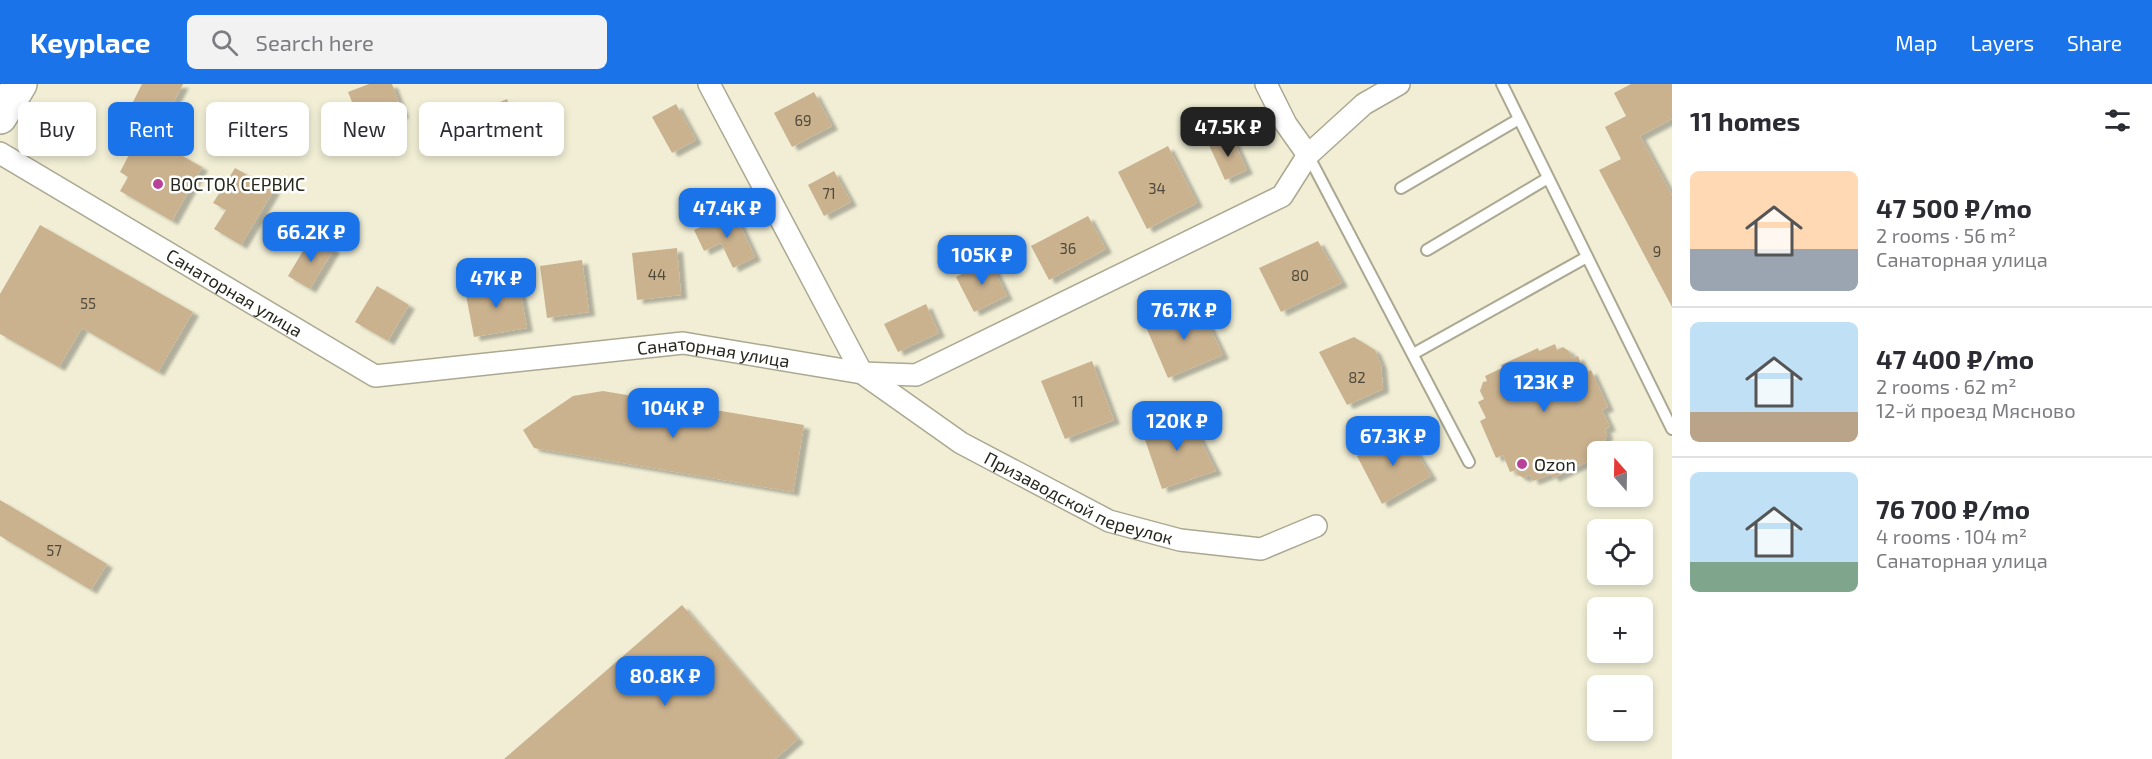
<!DOCTYPE html>
<html lang="en">
<head>
<meta charset="utf-8">
<style>
	body { margin:0; font-family:"Exo 2",sans-serif; background:#f2f2f3; color:#2b2b33; height:100vh; display:flex; flex-direction:column; font-size:22px; white-space:nowrap }
	* { box-sizing:border-box; margin:0 }
	p { font-size:20px; color:#7c7c81 }
	.icon { flex:none; width:33px; height:33px; fill:none; stroke:currentColor; stroke-width:2; stroke-linecap:round; stroke-linejoin:round }
	.map { position:relative; flex:1; overflow:hidden }
	.details { display:flex; flex-direction:column; background:#fff; width:480px }
	.details>* { flex:none }
	.banner { position:absolute; left:18px; top:18px; width:570px; height:54px; display:flex; gap:12px }
	.needle { width:39px; rotate:340deg }
	.controls { position:absolute; left:1587px; top:357px; display:grid; gap:12px }
	.controls a { display:grid; place-items:center; width:66px; height:66px; border-radius:9px; background:#fff; box-shadow:0 3px 9px #0003; font-size:30px }
	.price { position:absolute; translate:-50% -51px; padding:0 14px; border-radius:12px; background:#1a73e8; color:#fff; font-size:20px; line-height:39px; filter:drop-shadow(0 2px 3px #0008) }
	.price::after { content:''; position:absolute; left:50%; top:36px; width:18px; height:14px; margin-left:-9px; background:inherit; clip-path:polygon(0 0,100% 0,50% 100%) }
	.price.active { background:#222; color:#fff }
	ul { padding:0; list-style:none }
	li { display:flex; align-items:center; gap:18px; height:150px; padding:0 18px }
	li+li { border-top:2px solid #e1e1e2 }
	li span { display:grid; place-items:center; flex:none; width:168px; height:120px; border-radius:9px; color:#555 }
	li>.icon { margin-inline-start:auto }
	span .icon { width:72px; height:72px; fill:#fffc; stroke-width:1 }
	li b { font-size:26px }
	h2 { display:flex; justify-content:space-between; align-items:center; height:72px; padding:0 18px; font-size:26px }
	.tag { padding:0 21px; border-radius:9px; background:#fff; box-shadow:0 3px 9px #0003; font-size:21px; line-height:54px }
	.tag.active { background:#1a73e8; color:#fff }
	header { display:flex; align-items:center; gap:36px; box-sizing:border-box; height:84px; padding:0 30px; background:#1a73e8; color:#fff }
	header strong { font-size:28px }
	nav { display:flex; gap:33px; margin-inline-start:auto; font-size:21px }
	.search { width:420px; height:54px; background:#f2f2f3; display:flex; align-items:center; gap:15px; box-sizing:border-box; padding:0 21px; border-radius:9px; color:#7c7c81; font-size:22px }
	main { display:flex; flex:1; min-height:0 }
	.map>svg:first-child { display:block }
	.building { fill:#cab28f; filter:url(#shadow) }
	.lines { fill:none; stroke-linecap:round; stroke-linejoin:round }
	.service-casing { stroke:#aba891; stroke-width:14 }
	.minor-casing { stroke:#aba891; stroke-width:24 }
	.primary-casing { stroke:#aba891; stroke-width:36 }
	.service { stroke:#fff; stroke-width:10 }
	.minor { stroke:#fff; stroke-width:21 }
	.primary { stroke:#fff; stroke-width:33 }
	.poi-dot { fill:#b94299; stroke:#fff; stroke-width:2 }
	.labels { text-anchor:middle; dominant-baseline:central; stroke-width:5; stroke-linejoin:round; paint-order:stroke }
	.number-label { font-size:15px; fill:#504a3a }
	.poi-label { font-size:18px; fill:#28271e; stroke:#fff; text-anchor:start }
	.street-label { font-size:18px; fill:#28271e; stroke:#fff }
</style>
</head>
<body>
<header>
<strong>Keyplace</strong>
<div class="search"><svg class="icon" aria-label="search" viewBox="0 0 24 24"><circle cx="10" cy="10" r="6"/><path d="M15 15l6 6"/></svg>Search here</div>
<nav><a>Map</a><a>Layers</a><a>Share</a></nav>
</header>
<main>
<div class="map">
<svg width="1672" height="675" viewBox="0 0 1672 675">
	<defs>
		<filter id="shadow"><feDropShadow dx="6" dy="4" stdDeviation="1.5" flood-color="#0004"/></filter>
	</defs>
	<rect width="100%" height="100%" fill="#f1eed5"/>
	<!-- building -->
	<g class="building">
		<polygon points="142,0 183,0 161,42 129,26"/>
		<polygon points="369,0 392,0 403,30 363,45 348,8"/>
		<polygon points="1631,0 1672,0 1672,35 1640,52 1672,111 1672,223 1599,86 1621,75 1605,43 1626,32 1614,9"/>
		<polygon points="814,8 832,42 792,63 774,29"/>
		<polygon points="507,15 521,48 483,64 469,31"/>
		<polygon points="676,20 696,56 672,69 652,33"/>
		<polygon points="1231,51 1247,86 1225,96 1209,61"/>
		<polygon points="149,53 202,83 172,137 120,107 128,93 120,88 131,67 139,72"/>
		<polygon points="1168,62 1197,119 1147,145 1118,88"/>
		<polygon points="235,84 274,106 241,161 214,145 226,126 213,119"/>
		<polygon points="834,87 851,118 824,132 808,101"/>
		<polygon points="734,128 755,173 733,184 721,159 704,167 694,146"/>
		<polygon points="1088,132 1106,165 1049,196 1031,162"/>
		<polygon points="40,141 193,228 158,288 82,244 59,283 0,250 0,210"/>
		<polygon points="312,152 334,165 310,205 288,192"/>
		<polygon points="1318,157 1342,199 1281,228 1259,184"/>
		<polygon points="677,164 681,211 637,216 632,169"/>
		<polygon points="582,176 589,228 547,234 540,182"/>
		<polygon points="990,177 1007,212 974,228 956,193"/>
		<polygon points="518,196 527,244 474,253 465,206"/>
		<polygon points="377,202 409,221 388,257 355,238"/>
		<polygon points="1198,219 1223,271 1168,294 1146,243"/>
		<polygon points="926,220 939,249 898,268 884,240"/>
		<polygon points="1354,253 1375,266 1381,281 1383,305 1347,321 1319,268"/>
		<polygon points="1555,260 1557,266 1563,263 1569,267 1572,274 1578,272 1585,289 1591,286 1608,323 1602,326 1610,343 1605,345 1607,350 1605,356 1600,359 1603,365 1587,373 1589,377 1553,394 1551,390 1533,397 1530,391 1524,394 1518,391 1516,386 1510,388 1503,371 1496,374 1480,337 1486,334 1478,318 1484,315 1480,307 1483,298 1487,297 1485,292 1502,284 1501,281 1538,264 1539,267"/>
		<polygon points="1092,277 1114,336 1065,355 1041,297"/>
		<polygon points="603,307 804,341 793,408 534,364 523,346 573,312"/>
		<polygon points="1187,329 1216,387 1162,405 1142,347"/>
		<polygon points="1404,348 1431,392 1382,420 1357,372"/>
		<polygon points="0,416 107,480 91,506 0,452"/>
		<polygon points="682,521 798,655 775,675 504,675"/>
	</g>
	<g class="lines">
		<defs>
			<g id="service">
				<polyline points="1502,0 1672,345"/>
				<polyline points="1308,71 1469,378"/>
				<polyline points="1401,104 1519,35"/>
				<polyline points="1427,166 1548,94"/>
				<polyline points="1413,270 1587,173"/>
			</g>
			<g id="minor">
				<path id="s1" d="M709,0L862,289L961,359L1109,437L1180,456L1261,465L1316,442"/>
				<polyline points="1266,0 1286,40 1308,71"/>
				<path id="s2" d="M0,69L375,292L683,259L862,289L916,291L1282,112L1308,71L1364,20L1399,0"/>
			</g>
			<polyline id="primary" points="0,33 20,0"/>
		</defs>
		<!-- service casing -->
		<use href="#service" class="service-casing"/>
		<!-- minor casing -->
		<use href="#minor" class="minor-casing"/>
		<!-- primary casing -->
		<use href="#primary" class="primary-casing"/>
		<!-- service -->
		<use href="#service" class="service"/>
		<!-- minor -->
		<use href="#minor" class="minor"/>
		<!-- primary -->
		<use href="#primary" class="primary"/>
	</g>
	<!-- markers -->
	<g class="poi-dot">
		<circle cx="158" cy="100" r="6"/>
		<circle cx="1522" cy="380" r="6"/>
	</g>
	<g class="labels">
		<!-- number labels -->
		<g class="number-label">
			<text x="803" y="36">69</text>
			<text x="1157" y="104">34</text>
			<text x="829" y="109">71</text>
			<text x="1068" y="164">36</text>
			<text x="1657" y="167">9</text>
			<text x="657" y="190">44</text>
			<text x="1300" y="191">80</text>
			<text x="88" y="219">55</text>
			<text x="1357" y="293">82</text>
			<text x="1078" y="317">11</text>
			<text x="54" y="466">57</text>
		</g>
		<!-- poi labels -->
		<g class="poi-label">
			<text x="170" y="100">ВОСТОК СЕРВИС</text>
			<text x="1534" y="380">Ozon</text>
		</g>
		<!-- street labels -->
		<g class="street-label">
			<text stroke="none"><textPath href="#s2" startOffset="273">Санаторная улица</textPath></text>
			<text stroke="none"><textPath href="#s2" startOffset="777">Санаторная улица</textPath></text>
			<text stroke="none"><textPath href="#s1" startOffset="579">Призаводской переулок</textPath></text>
		</g>
	</g>
</svg>
<div class="controls">
<a><svg class="needle" viewBox="-14 -14 28 28"><path d="M0-13l5 13h-10z" fill="#e53935"/><path d="M0 13l5-13h-10z" fill="#7c7c81"/></svg></a>
<a><svg class="icon" aria-label="locate" viewBox="0 0 24 24"><circle cx="12" cy="12" r="6"/><path d="M12 2v4M12 18v4M2 12h4M18 12h4"/></svg></a>
<a>+</a>
<a>−</a>
</div>
<b class="price active" style="left:1228px;top:74px">47.5K ₽</b>
<b class="price" style="left:727px;top:155px">47.4K ₽</b>
<b class="price" style="left:311px;top:179px">66.2K ₽</b>
<b class="price" style="left:982px;top:202px">105K ₽</b>
<b class="price" style="left:496px;top:225px">47K ₽</b>
<b class="price" style="left:1184px;top:257px">76.7K ₽</b>
<b class="price" style="left:1544px;top:329px">123K ₽</b>
<b class="price" style="left:673px;top:355px">104K ₽</b>
<b class="price" style="left:1177px;top:368px">120K ₽</b>
<b class="price" style="left:1393px;top:383px">67.3K ₽</b>
<b class="price" style="left:665px;top:623px">80.8K ₽</b>
<div class="banner">
<a class="tag">Buy</a>
<a class="tag active">Rent</a>
<a class="tag">Filters</a>
<a class="tag">New</a>
<a class="tag">Apartment</a>
</div>
</div>
<section class="details">
<h2>11 homes<svg class="icon" aria-label="filters" viewBox="0 0 24 24"><path d="M4 7h16M4 17h16"/><circle cx="9" cy="7" r="2"/><circle cx="15" cy="17" r="2"/></svg></h2>
<ul>
<li><span style="background:linear-gradient(#ffd9b3 65%,#9aa5b1 0)"><svg class="icon" aria-label="home" viewBox="0 0 24 24"><path d="M3 11l9-7 9 7M6 9v11h12V9"/></svg></span><div><b>47 500 ₽/mo</b><p>2 rooms · 56 m²</p><p>Санаторная улица</p></div></li>
<li><span style="background:linear-gradient(#bfe0f5 75%,#b9a48a 0)"><svg class="icon" aria-label="home" viewBox="0 0 24 24"><path d="M3 11l9-7 9 7M6 9v11h12V9"/></svg></span><div><b>47 400 ₽/mo</b><p>2 rooms · 62 m²</p><p>12-й проезд Мясново</p></div></li>
<li><span style="background:linear-gradient(#bfe0f5 75%,#7fa58c 0)"><svg class="icon" aria-label="home" viewBox="0 0 24 24"><path d="M3 11l9-7 9 7M6 9v11h12V9"/></svg></span><div><b>76 700 ₽/mo</b><p>4 rooms · 104 m²</p><p>Санаторная улица</p></div></li>
</ul>
</section>
</main>
</body>
</html>
